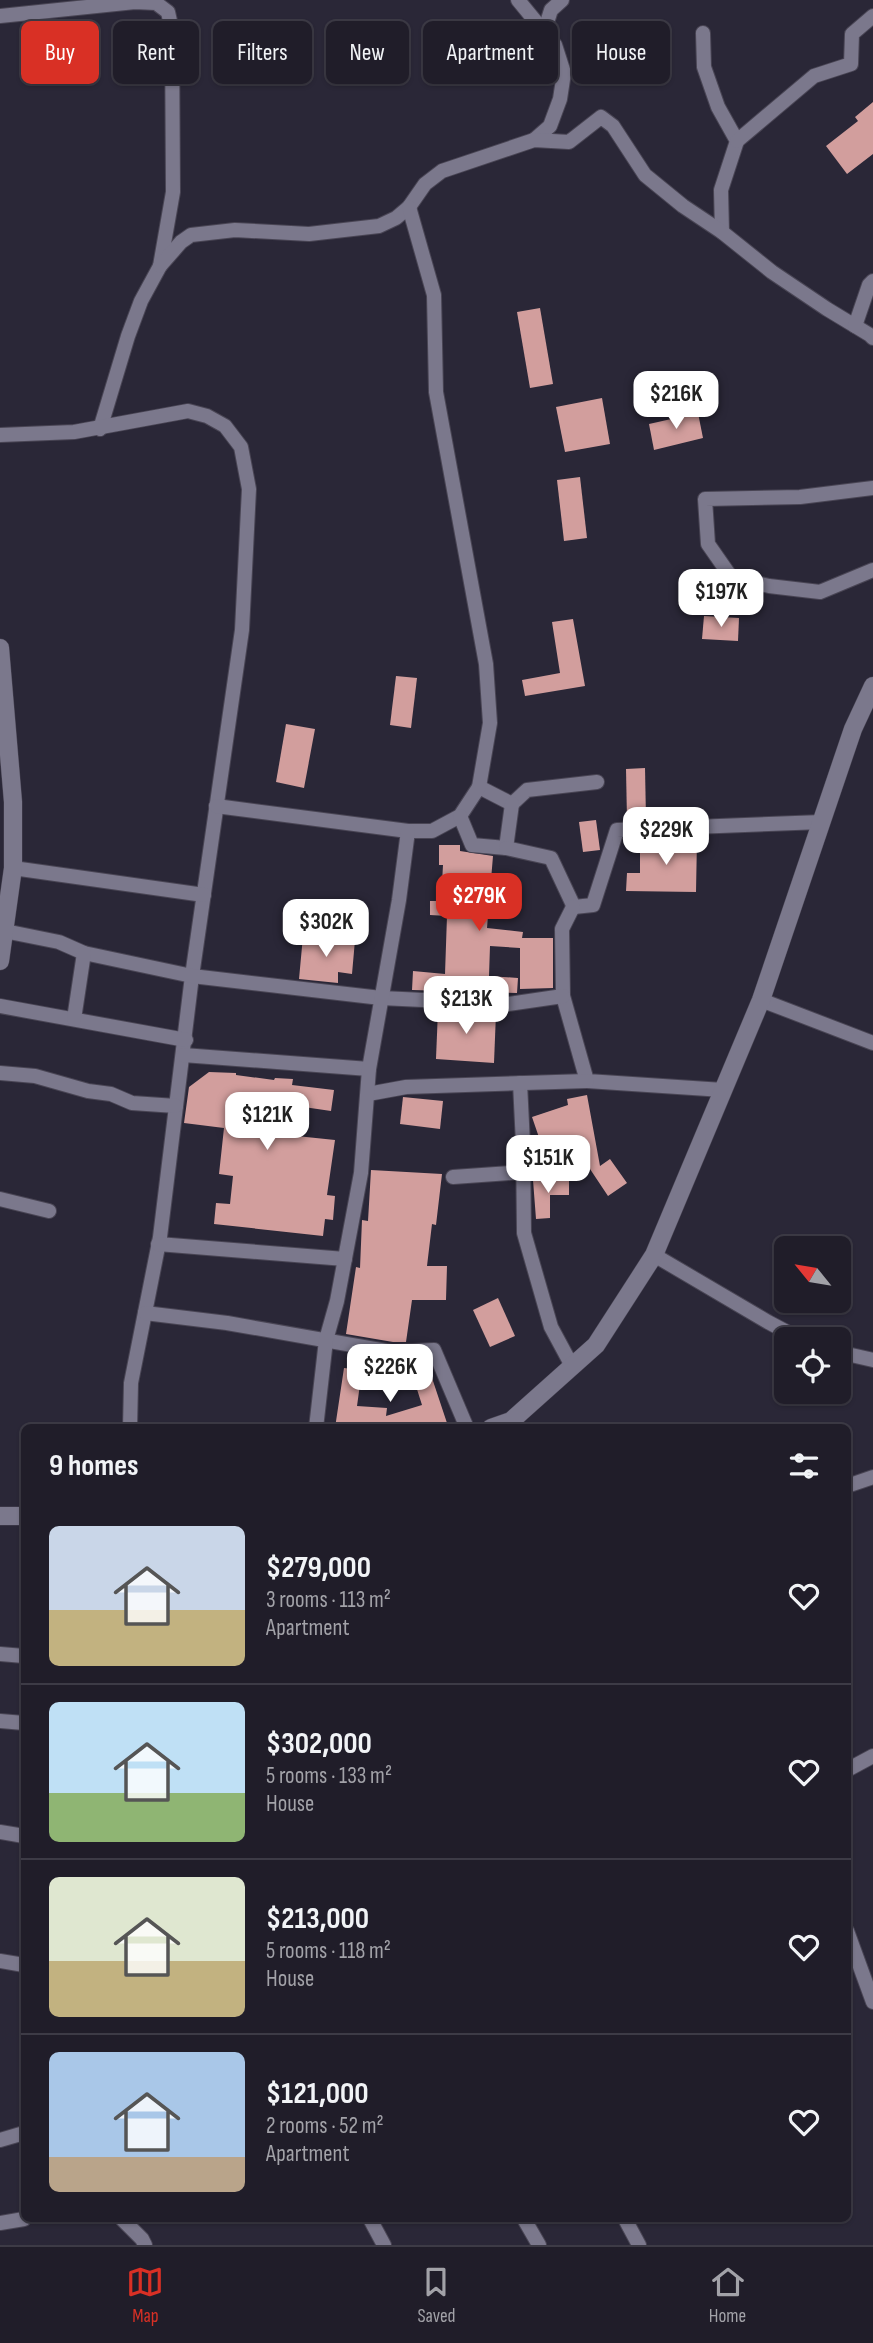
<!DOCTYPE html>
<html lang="en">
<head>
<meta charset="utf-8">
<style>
	body { margin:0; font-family:"Sofia Sans Condensed",sans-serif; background:#2d2a35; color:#f1f3f6; height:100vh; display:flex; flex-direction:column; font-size:26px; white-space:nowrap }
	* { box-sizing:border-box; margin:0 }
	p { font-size:23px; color:#a2a2a8 }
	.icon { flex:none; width:38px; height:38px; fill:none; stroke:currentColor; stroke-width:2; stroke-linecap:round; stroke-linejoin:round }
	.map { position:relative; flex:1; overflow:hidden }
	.panel { position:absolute; left:21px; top:1424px; width:830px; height:798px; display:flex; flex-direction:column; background:#201d29; border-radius:10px; box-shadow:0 2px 5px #0004,0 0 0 2px #3d3b46 }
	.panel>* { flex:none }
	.guide { position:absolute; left:21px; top:21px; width:831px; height:63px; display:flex; gap:14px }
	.needle { width:46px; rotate:300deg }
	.buttons { position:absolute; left:774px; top:1236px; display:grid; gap:14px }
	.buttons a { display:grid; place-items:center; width:77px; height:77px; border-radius:10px; background:#201d29; box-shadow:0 2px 5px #0004,0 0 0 2px #3d3b46; font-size:35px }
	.price { position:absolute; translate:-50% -60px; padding:0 16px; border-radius:14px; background:#fff; color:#222; font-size:23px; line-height:46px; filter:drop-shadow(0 2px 4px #0008) }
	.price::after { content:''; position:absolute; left:50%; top:42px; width:21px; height:16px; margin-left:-10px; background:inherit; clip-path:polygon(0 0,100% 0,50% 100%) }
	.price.active { background:#d93025; color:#fff }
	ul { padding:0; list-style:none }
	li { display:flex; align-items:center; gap:21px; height:175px; padding:0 28px }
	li+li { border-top:2px solid #3d3b46 }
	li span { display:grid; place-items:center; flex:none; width:196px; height:140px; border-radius:10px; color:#555 }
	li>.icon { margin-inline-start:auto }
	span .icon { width:84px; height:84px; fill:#fffc; stroke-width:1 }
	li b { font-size:30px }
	h2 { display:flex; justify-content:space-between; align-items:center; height:84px; padding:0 28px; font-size:30px }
	.chip { padding:0 24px; border-radius:10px; background:#201d29; box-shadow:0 2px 5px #0004,0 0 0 2px #3d3b46; font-size:24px; line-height:63px }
	.chip.active { background:#d93025; color:#fff }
	.menu { display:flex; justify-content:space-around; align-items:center; height:98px; border-top:2px solid #3d3b46; background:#201d29; font-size:19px; color:#a2a2a8 }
	.menu a { display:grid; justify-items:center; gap:4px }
	.menu .active { color:#d93025 }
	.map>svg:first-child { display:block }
	.building { fill:#d29e9d }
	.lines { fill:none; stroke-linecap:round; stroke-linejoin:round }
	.minor-casing { stroke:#494554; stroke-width:16 }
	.tertiary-casing { stroke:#494554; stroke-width:19 }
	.minor { stroke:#7b788c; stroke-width:14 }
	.tertiary { stroke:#7b788c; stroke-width:18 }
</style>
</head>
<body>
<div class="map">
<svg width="873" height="2245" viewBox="0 0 873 2245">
	<rect width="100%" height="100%" fill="#2a2737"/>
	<!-- building -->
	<g class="building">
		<polygon points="873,102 873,154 847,174 826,146 858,121 855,117"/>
		<polygon points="540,308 553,384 530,388 517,312"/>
		<polygon points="602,398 610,444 565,452 556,407"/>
		<polygon points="698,413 703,438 654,450 649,424"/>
		<polygon points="580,477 587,538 564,541 557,480"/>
		<polygon points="704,616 739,618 738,641 702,639"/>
		<polygon points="573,619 585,686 525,696 522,680 560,673 552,622"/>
		<polygon points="396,676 417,678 411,728 390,725"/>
		<polygon points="286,724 315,729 304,788 276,782"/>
		<polygon points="645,768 646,819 627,820 626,769"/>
		<polygon points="596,820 600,850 583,852 579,822"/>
		<polygon points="640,839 697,839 696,892 626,891 627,873 640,873"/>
		<polygon points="439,845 460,845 460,851 493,856 487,928 523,932 522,938 553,938 553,988 520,989 520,948 490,946 489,976 518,978 517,993 412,990 413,971 445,974 447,916 430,915 430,901 441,901 443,865 439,865"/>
		<polygon points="303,936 355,940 352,974 338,972 338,983 299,979"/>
		<polygon points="438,1010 496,1013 494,1063 436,1059"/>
		<polygon points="209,1072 236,1073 236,1075 274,1080 275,1078 293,1079 292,1085 334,1090 331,1111 290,1105 287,1135 335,1140 327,1195 335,1196 333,1220 325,1219 323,1236 214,1224 216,1203 230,1204 233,1176 219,1174 224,1128 184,1123 189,1087"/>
		<polygon points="587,1095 600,1166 610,1159 627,1183 608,1196 576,1148 575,1143 573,1143 568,1136 568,1145 544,1152 532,1117 568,1105 567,1099"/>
		<polygon points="403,1097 443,1101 440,1129 400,1124"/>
		<polygon points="371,1170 442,1174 436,1225 432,1224 427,1266 447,1266 446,1300 412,1300 406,1342 393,1342 346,1334 356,1267 360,1268 362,1220 368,1221"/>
		<polygon points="569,1179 569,1195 550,1195 550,1218 536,1219 533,1180"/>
		<polygon points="498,1298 515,1336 490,1347 473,1310"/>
		<polygon points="378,1359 404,1361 403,1370 378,1371"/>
		<polygon points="426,1360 447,1423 432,1428 335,1428 344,1368 362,1370 357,1406 387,1408 386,1416 422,1405 408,1361"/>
	</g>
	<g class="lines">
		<defs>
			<g id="minor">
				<polyline points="518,0 555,45 564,73 560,99 550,126 534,140"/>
				<polyline points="0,16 135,2 156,3 168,12 172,30 173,192 160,266 141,301 128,336 100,429"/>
				<polyline points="544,32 551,10 562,0"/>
				<polyline points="703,33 704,67 718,107 737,141 721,190 722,232"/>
				<polyline points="737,141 814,76 851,64 852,34 873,16"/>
				<polyline points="160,266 181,242 191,235 235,230 309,234 379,226 396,218 409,207 425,184 442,171 534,140 569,142 601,117 613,126 645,175 683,206 722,232 772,272 827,309 870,335 873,338"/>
				<polyline points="855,326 869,285 873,281"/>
				<polyline points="0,435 74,432 188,411 207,416 225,426 241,447 249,489 242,630 192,976 160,1237 131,1383 130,1428"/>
				<polyline points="873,488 800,497 705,499 708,544 731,577 769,586 820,592 873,570"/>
				<polyline points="479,787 512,804 527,790 597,782"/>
				<polyline points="216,806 408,831 432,831 460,816 479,787 490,723 486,664 436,392 434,295 409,207"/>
				<polyline points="460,816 472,845 506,848 512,804"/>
				<polyline points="506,848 551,858 574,907 593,905 617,830 822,822"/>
				<polyline points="13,868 204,895"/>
				<polyline points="573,907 562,929 563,996 587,1081 723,1090"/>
				<polyline points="0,930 59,942 84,953 192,976 381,998 508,1004 563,996"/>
				<polyline points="761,1000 873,1043"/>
				<polyline points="0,1006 186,1040"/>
				<polyline points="74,1019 84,953"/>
				<polyline points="183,1055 369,1069"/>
				<polyline points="0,1073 35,1076 88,1091 111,1094 132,1103 176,1106"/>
				<polyline points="520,1083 523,1144 524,1233 551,1327 572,1366"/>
				<polyline points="368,1094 406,1087 587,1081"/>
				<polyline points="453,1177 524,1172"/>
				<polyline points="0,1199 49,1211"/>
				<polyline points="158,1244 345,1259"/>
				<polyline points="654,1255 768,1322 800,1339"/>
				<polyline points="145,1313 227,1323 392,1352 434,1350 467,1428"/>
				<polyline points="838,1352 873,1360"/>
				<polyline points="316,1428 326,1340 337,1301 361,1173 369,1069 399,900 408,831"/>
				<polyline points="847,1486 873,1477"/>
				<polyline points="0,1654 24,1656"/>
				<polyline points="0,1721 24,1723"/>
				<polyline points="847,1770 873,1756"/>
				<polyline points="0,1832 24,1836"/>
				<polyline points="847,1931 873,2002"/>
				<polyline points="0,1961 24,1965"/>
				<polyline points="0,2140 24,2133"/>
				<polyline points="122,2219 142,2239 145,2245"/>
				<polyline points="370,2219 384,2245"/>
				<polyline points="524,2219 539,2245"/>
				<polyline points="625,2219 639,2245"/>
				<polyline points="0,2223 24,2219"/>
			</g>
			<g id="tertiary">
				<polyline points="0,648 13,802 13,868 0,961"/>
				<polyline points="491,1428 511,1421 596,1345 654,1255 761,1000 853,729 873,686"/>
				<polyline points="0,1516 24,1516"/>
			</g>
		</defs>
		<!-- minor casing -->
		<use href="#minor" class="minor-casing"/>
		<!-- tertiary casing -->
		<use href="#tertiary" class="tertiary-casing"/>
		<!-- minor -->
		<use href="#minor" class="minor"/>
		<!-- tertiary -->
		<use href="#tertiary" class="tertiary"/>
	</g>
</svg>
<div class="buttons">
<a><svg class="needle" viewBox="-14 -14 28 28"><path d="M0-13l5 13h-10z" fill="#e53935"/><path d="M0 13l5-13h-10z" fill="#a2a2a8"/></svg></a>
<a><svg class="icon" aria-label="locate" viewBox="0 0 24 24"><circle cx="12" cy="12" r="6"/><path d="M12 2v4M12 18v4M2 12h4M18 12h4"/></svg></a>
</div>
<b class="price" style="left:676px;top:431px">$216K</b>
<b class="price" style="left:721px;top:629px">$197K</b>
<b class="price" style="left:666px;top:867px">$229K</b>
<b class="price active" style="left:479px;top:933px">$279K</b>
<b class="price" style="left:326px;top:959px">$302K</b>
<b class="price" style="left:466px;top:1036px">$213K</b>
<b class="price" style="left:267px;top:1152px">$121K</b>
<b class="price" style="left:548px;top:1195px">$151K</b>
<b class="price" style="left:390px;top:1404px">$226K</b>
<div class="guide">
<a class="chip active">Buy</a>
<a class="chip">Rent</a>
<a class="chip">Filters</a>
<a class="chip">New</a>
<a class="chip">Apartment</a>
<a class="chip">House</a>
</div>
<section class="panel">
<h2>9 homes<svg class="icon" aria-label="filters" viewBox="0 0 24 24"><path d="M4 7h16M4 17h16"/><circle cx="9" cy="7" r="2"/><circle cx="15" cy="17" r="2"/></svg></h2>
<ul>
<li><span style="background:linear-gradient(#c9d6e8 60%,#c2b280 0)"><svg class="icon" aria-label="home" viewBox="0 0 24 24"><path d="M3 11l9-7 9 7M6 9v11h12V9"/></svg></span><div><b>$279,000</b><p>3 rooms · 113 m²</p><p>Apartment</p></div><svg class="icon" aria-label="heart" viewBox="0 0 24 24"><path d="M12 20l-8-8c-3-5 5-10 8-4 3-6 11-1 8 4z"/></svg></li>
<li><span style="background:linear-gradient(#bfe0f5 65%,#8fb573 0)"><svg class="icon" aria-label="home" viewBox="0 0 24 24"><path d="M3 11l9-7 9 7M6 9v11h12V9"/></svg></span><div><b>$302,000</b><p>5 rooms · 133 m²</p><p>House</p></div><svg class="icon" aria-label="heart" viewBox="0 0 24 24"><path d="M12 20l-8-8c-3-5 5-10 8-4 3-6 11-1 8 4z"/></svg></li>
<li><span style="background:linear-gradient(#dfe7d0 60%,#c2b280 0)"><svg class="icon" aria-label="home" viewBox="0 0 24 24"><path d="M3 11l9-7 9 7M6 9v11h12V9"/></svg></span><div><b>$213,000</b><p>5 rooms · 118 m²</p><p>House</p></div><svg class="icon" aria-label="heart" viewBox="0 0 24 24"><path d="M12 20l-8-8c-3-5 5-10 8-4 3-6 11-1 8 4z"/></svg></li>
<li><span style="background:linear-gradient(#a9c7e8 75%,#b9a48a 0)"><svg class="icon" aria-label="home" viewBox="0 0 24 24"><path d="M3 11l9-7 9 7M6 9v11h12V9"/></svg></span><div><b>$121,000</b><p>2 rooms · 52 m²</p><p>Apartment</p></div><svg class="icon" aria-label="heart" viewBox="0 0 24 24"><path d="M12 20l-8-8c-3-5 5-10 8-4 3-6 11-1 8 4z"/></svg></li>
</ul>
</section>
</div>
<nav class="menu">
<a class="active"><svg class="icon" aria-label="map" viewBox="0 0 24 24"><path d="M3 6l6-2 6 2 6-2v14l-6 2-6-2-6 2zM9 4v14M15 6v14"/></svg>Map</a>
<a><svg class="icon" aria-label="saved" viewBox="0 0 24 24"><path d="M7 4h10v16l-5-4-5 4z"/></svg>Saved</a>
<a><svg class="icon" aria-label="home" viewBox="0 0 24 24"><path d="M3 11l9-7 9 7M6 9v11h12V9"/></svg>Home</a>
</nav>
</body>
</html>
